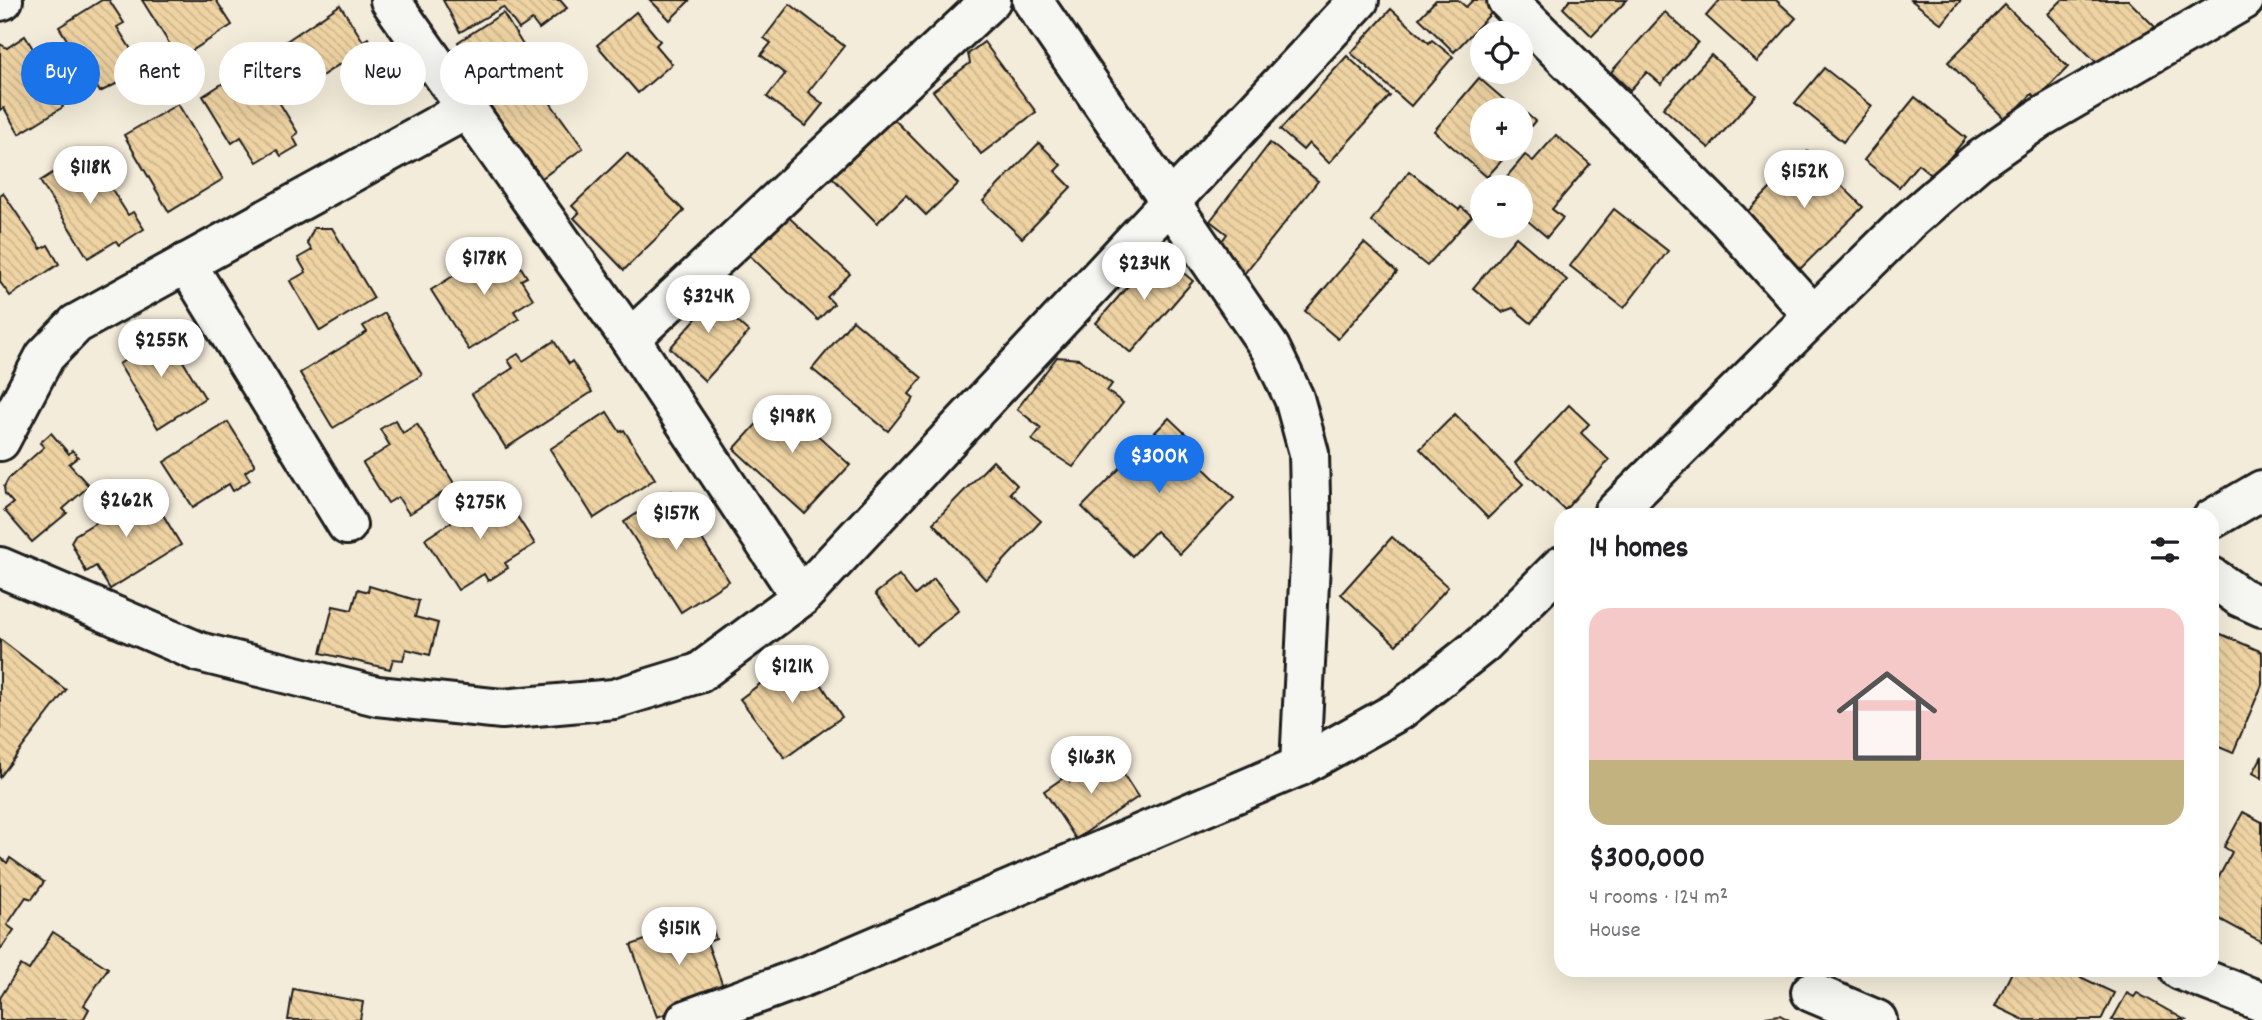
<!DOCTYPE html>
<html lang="en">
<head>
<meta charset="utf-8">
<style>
	body { margin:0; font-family:Dekko,sans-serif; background:#f6f6f6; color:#202124; height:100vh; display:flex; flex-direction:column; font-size:26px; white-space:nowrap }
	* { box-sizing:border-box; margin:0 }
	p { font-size:23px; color:#757577 }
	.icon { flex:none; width:38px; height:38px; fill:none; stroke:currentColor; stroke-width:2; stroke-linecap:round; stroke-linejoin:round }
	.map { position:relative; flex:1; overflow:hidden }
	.panel { position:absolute; left:1554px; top:508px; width:665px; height:469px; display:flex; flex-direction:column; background:#fff; border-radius:21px; box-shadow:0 7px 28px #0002 }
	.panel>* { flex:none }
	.top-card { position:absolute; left:21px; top:42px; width:665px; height:63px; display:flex; gap:14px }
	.fabs { position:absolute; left:1470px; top:21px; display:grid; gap:14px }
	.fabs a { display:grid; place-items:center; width:63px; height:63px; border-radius:50%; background:#fff; box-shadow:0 7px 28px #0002; font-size:35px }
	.price { position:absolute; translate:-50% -60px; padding:0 16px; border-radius:24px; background:#fff; color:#222; font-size:23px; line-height:46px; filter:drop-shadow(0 2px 4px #0008) }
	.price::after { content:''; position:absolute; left:50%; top:42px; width:21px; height:16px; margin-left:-10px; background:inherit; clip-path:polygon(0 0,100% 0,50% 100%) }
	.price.active { background:#1a73e8; color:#fff }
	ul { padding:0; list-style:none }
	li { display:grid; align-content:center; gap:14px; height:371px; padding:0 35px }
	li span { display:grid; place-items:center; height:217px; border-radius:21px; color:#555 }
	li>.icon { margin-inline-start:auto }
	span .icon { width:126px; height:126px; fill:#fffc; stroke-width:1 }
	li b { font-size:30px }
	h2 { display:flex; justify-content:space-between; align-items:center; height:84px; padding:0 35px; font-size:30px }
	.chip { padding:0 24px; border-radius:32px; background:#fff; box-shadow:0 7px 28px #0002; font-size:24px; line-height:63px }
	.chip.active { background:#1a73e8; color:#fff }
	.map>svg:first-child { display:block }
	.building { fill:url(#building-back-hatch); stroke:#1c1c1c; stroke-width:2 }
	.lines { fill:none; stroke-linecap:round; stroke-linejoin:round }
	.minor-casing { stroke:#1c1c1c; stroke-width:44 }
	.minor { stroke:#f6f6f2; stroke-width:38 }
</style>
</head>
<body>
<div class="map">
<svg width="2262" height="1020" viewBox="0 0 2262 1020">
	<defs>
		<pattern id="building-back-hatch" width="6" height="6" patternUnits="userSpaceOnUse" patternTransform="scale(1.75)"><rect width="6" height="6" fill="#efd3a3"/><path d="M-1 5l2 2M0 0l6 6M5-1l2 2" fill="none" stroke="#ccb58c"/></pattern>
	</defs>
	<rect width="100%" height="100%" fill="#f4ecda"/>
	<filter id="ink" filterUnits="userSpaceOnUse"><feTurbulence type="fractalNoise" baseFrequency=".0143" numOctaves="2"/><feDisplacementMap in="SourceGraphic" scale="14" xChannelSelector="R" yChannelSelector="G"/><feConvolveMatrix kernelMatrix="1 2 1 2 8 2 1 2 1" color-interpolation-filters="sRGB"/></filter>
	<g filter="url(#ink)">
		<!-- building -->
		<g class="building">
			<polygon points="102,0 109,0 124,23 117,27 144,70 100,92 59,27"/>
			<polygon points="142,0 216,0 232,25 179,59"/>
			<polygon points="443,0 560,0 567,8 539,29 532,20 519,29 503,7 460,32"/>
			<polygon points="650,0 690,0 670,20"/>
			<polygon points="1436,0 1458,0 1466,7 1473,0 1487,0 1496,8 1454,52 1419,18"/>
			<polygon points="1570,0 1627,0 1592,36 1563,8"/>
			<polygon points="1720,0 1776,0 1796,18 1757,62 1706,16"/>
			<polygon points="1911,0 1961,0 1942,24"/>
			<polygon points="2062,0 2128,0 2155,27 2123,59 2114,51 2100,66 2048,14"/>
			<polygon points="790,4 844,46 808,92 823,104 805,126 767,97 785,74 761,55 771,43 764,38"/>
			<polygon points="340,5 363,41 368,38 378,54 347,75 340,64 311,83 285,42"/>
			<polygon points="2005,5 2068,67 2037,99 2032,94 2006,120 1948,62"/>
			<polygon points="1391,9 1429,43 1432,40 1453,57 1411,106 1351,53"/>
			<polygon points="636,12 660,41 656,45 672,64 638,93 597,45"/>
			<polygon points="1665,12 1698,42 1661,84 1647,72 1630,90 1611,72"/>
			<polygon points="503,13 526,50 510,61 512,65 484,84 458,42"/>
			<polygon points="25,36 37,55 42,53 50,66 42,71 63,107 19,134 4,108 0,110 0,44 7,48"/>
			<polygon points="984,42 1036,112 981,154 933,91 970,63 968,54"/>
			<polygon points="1711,55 1756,95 1709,148 1663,108"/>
			<polygon points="1347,56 1390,96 1329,163 1309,143 1303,150 1280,130"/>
			<polygon points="255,63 298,133 293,137 298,146 281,156 277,150 257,162 241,137 232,143 203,96"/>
			<polygon points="1824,68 1872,106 1843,142 1795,103"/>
			<polygon points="530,75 583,148 542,178 488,105"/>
			<polygon points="1479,78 1516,110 1482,110 1482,149 1512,149 1487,177 1434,131"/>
			<polygon points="1915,97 1966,138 1934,177 1918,164 1899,187 1864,160"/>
			<polygon points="178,104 223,179 169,212 124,135"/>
			<polygon points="883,108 958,184 926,215 906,195 877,223 822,167"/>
			<polygon points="1520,108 1535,121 1521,138 1519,110"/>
			<polygon points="1556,135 1590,164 1552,209 1563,218 1547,237 1521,215 1521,187 1509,187 1503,181 1525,155 1533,161"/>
			<polygon points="1039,143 1061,165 1055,171 1071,187 1022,238 983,201"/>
			<polygon points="1270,143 1318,181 1244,274 1215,250 1227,234 1210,221"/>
			<polygon points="88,151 128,215 133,212 144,229 119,245 116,241 88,258 40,181"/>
			<polygon points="1808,151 1863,207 1800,269 1746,213"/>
			<polygon points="627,153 684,211 624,270 574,218 579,213 572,206"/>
			<polygon points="1409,171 1459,210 1461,207 1472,216 1427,266 1371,221"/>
			<polygon points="3,193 41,249 48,245 59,264 10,296 0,282 0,195"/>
			<polygon points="1614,209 1668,251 1624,308 1570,266"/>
			<polygon points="783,212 850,274 827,297 834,304 818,320 747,253"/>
			<polygon points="314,228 332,228 374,298 320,331 290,281 306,272 298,258 312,250 307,243"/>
			<polygon points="1516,237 1567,280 1531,323 1513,308 1502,312 1473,288"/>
			<polygon points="1364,243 1397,272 1338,339 1305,311"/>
			<polygon points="502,245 511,260 515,258 527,277 521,280 533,299 514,311 519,319 469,350 431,290"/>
			<polygon points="1158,251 1193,281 1131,353 1096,323"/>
			<polygon points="696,284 749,332 705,381 670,348 700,314 683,299"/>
			<polygon points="385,313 422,375 333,428 300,373 367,332 363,326"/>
			<polygon points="853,320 922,378 909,394 914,398 888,431 812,369"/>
			<polygon points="163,328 205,398 158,428 119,364 138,352 134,345"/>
			<polygon points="554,341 569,364 572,361 592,392 506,448 472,394 513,368 508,360 518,354 523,361"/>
			<polygon points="1057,357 1079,359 1112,384 1107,391 1123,403 1073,467 1032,440 1041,428 1017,409"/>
			<polygon points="783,395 805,414 800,419 850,465 805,514 734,449"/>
			<polygon points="1569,405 1589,424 1581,433 1609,460 1565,510 1515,463"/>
			<polygon points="607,412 620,432 624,430 655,479 594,518 550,449"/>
			<polygon points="1455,414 1523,484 1488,518 1420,449"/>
			<polygon points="1169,418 1191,439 1183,448 1234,498 1180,554 1156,531 1132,556 1082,507"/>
			<polygon points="395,420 403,433 417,424 455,485 409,514 398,497 388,503 363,463 390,446 380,429"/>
			<polygon points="228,422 255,465 245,472 250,480 233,491 229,484 193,507 164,462"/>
			<polygon points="51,433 69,454 72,450 78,457 69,464 89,486 63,509 67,513 32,542 4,510 13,503 5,494 4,487 8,479 44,447 40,443"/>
			<polygon points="993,461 1017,485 1010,493 1041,521 986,580 933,523"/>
			<polygon points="147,488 181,545 110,589 96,566 86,572 71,542 75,535 116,510 112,504 124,496 127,501"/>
			<polygon points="500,490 535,544 505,563 508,568 488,581 484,574 458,590 425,539"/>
			<polygon points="671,491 729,581 681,612 624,522"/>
			<polygon points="1392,537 1448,587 1396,645 1341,594"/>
			<polygon points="899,575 915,595 934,579 959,610 916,645 875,594"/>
			<polygon points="369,586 419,601 415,617 438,623 430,655 406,649 403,660 393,659 390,669 321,653 333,606 352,610 358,589 368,592"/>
			<polygon points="2214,631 2262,652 2262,685 2233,753 2212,744"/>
			<polygon points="0,639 66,690 0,777"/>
			<polygon points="805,650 820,670 815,674 842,717 785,758 740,699"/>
			<polygon points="1111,755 1138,797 1076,839 1044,791 1066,776 1070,782"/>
			<polygon points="2262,756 2262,778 2253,773"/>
			<polygon points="2243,812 2262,822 2262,942 2212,915 2212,890 2232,852 2224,847"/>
			<polygon points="0,857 7,863 10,858 44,882 32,899 26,897 7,925 14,930 0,950"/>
			<polygon points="709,917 716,939 707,942 725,992 657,1017 631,945"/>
			<polygon points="53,932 108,968 84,1005 89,1009 83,1020 0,1020 0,998 21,965 29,970"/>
			<polygon points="2013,970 2044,970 2052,974 2054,970 2066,970 2114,993 2101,1020 2024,1020 1995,1006"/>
			<polygon points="293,989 363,1002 360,1020 288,1020"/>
			<polygon points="2127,993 2134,997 2137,993 2185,1020 2112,1020"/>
			<polygon points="1780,1015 1789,1020 1765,1020 1766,1017"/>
		</g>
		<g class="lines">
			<defs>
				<g id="minor">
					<polyline points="390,0 630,339 801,597"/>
					<polyline points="1032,0 1270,348 1294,398 1309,453 1311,542 1300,766"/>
					<polyline points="1507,0 1728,220 1813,315"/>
					<polyline points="0,1 3,0"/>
					<polyline points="186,263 347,525"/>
					<polyline points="630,339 991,0"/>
					<polyline points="0,441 45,356 76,324 467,109"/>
					<polyline points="1613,514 1908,222 1977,162 2040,118 2244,0"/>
					<polyline points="2212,519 2262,490"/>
					<polyline points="0,567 199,652 377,696 502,709 614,699 699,673 801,597 1359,0"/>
					<polyline points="2212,577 2240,597 2262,607"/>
					<polyline points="2180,970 2262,1002"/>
					<polyline points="1811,992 1877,1020"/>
					<polyline points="686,1020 811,974 1300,766 1400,710 1483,644 1561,566"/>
				</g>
			</defs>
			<!-- minor casing -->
			<use href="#minor" class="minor-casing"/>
			<!-- minor -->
			<use href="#minor" class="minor"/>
		</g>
	</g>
</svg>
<div class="fabs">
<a><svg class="icon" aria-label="locate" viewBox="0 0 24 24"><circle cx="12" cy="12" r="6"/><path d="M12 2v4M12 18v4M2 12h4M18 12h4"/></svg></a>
<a>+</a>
<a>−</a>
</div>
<b class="price" style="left:90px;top:206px">$118K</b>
<b class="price" style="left:1804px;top:210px">$152K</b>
<b class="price" style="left:484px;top:297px">$178K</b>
<b class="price" style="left:1144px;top:302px">$234K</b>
<b class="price" style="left:708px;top:335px">$324K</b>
<b class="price" style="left:161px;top:379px">$255K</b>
<b class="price" style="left:792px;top:455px">$198K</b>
<b class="price active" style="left:1159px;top:495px">$300K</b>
<b class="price" style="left:126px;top:539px">$262K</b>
<b class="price" style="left:480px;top:541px">$275K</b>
<b class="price" style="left:676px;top:552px">$157K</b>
<b class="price" style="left:792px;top:705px">$121K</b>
<b class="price" style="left:1091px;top:796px">$163K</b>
<b class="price" style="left:679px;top:967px">$151K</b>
<div class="top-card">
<a class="chip active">Buy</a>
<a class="chip">Rent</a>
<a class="chip">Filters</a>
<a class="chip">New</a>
<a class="chip">Apartment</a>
</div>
<section class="panel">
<h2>14 homes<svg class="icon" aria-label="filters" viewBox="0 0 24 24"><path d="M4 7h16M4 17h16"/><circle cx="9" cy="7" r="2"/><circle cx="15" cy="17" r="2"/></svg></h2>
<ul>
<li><span style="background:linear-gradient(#f6c9c9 70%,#c2b280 0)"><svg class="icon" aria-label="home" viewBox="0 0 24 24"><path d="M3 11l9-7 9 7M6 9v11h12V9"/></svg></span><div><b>$300,000</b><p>4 rooms · 124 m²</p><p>House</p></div></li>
</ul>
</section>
</div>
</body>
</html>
